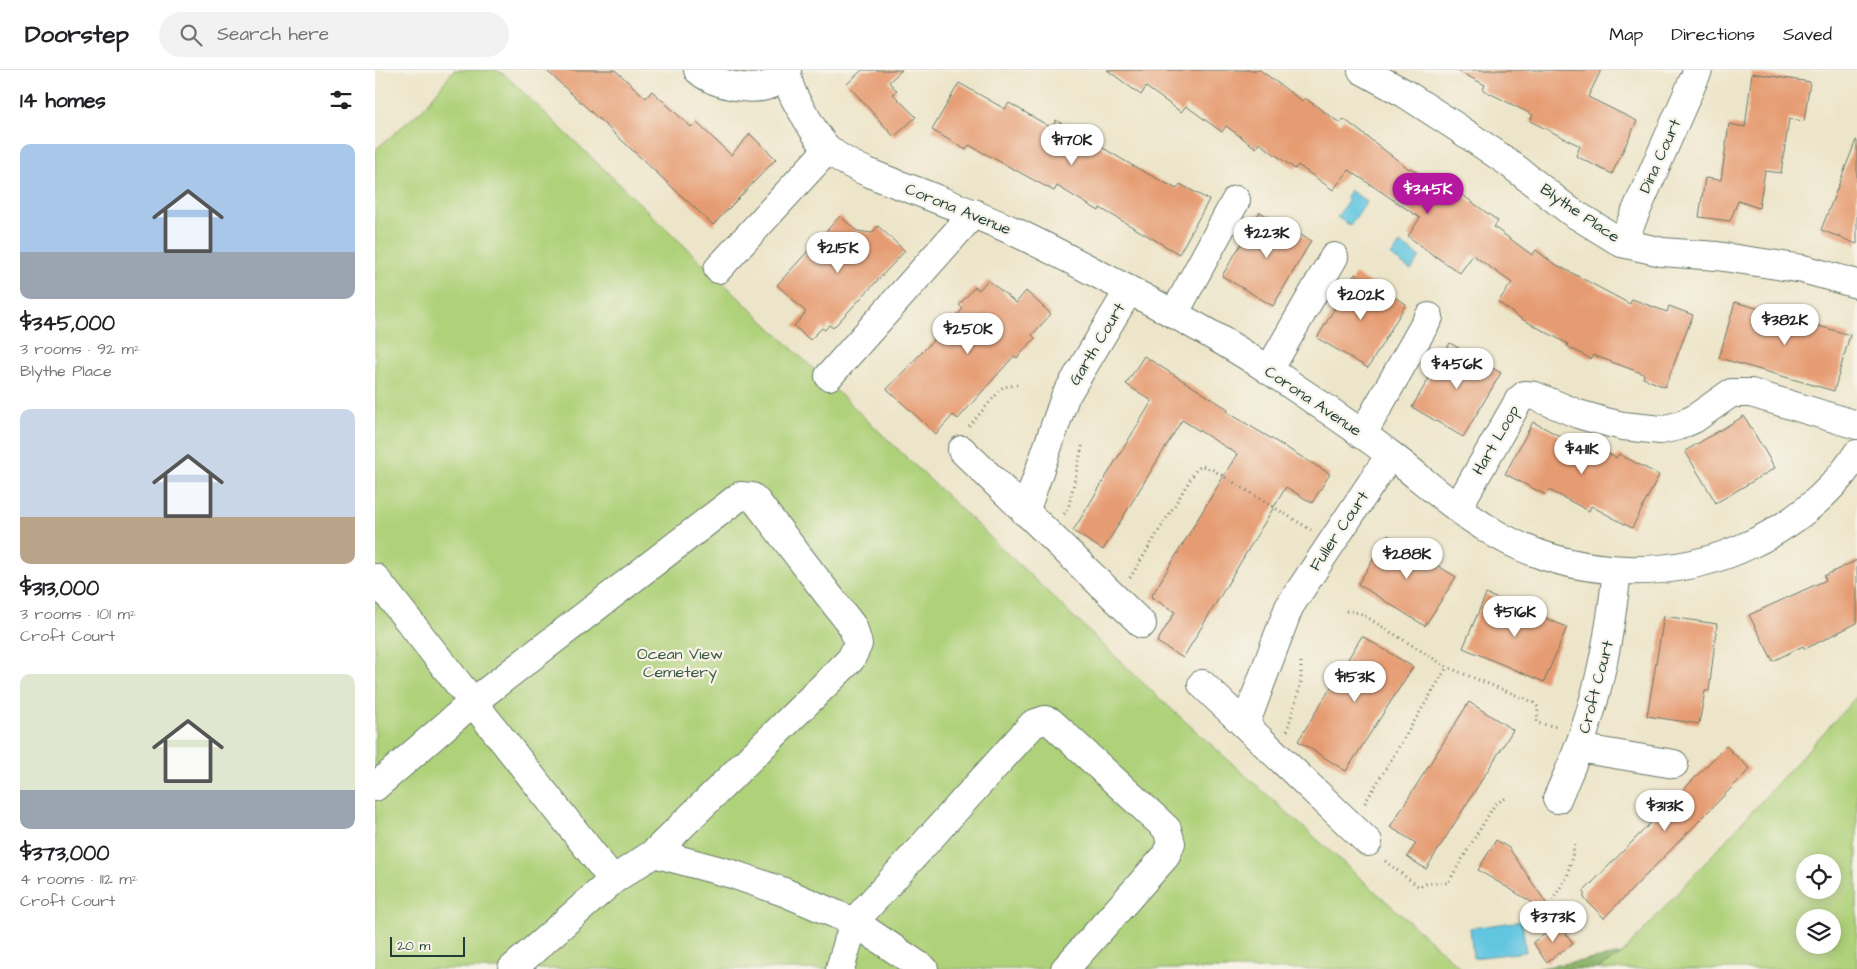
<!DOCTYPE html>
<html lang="en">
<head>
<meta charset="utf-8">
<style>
	body { margin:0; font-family:"Architects Daughter",sans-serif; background:#f2f2f2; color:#202124; height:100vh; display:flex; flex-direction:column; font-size:19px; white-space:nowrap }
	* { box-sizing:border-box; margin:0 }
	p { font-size:16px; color:#757577 }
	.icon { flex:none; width:28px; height:28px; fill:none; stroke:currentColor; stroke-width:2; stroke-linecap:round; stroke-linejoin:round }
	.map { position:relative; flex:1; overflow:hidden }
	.side { display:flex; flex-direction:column; background:#fff; width:375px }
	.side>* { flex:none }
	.tools { position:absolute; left:1421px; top:784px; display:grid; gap:10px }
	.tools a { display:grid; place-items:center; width:45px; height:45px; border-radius:50%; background:#fff; box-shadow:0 2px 12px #0003; font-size:25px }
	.scale { position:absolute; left:15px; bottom:12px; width:75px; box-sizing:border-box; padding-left:5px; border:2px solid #1f3d34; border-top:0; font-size:14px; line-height:18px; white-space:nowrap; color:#1f3d34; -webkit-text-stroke:4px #f7f3e8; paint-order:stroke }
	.price { position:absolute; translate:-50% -42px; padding:0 11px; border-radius:18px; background:#fff; color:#222; font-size:16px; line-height:32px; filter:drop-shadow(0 1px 2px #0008) }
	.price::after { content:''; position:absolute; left:50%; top:30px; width:15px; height:11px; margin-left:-8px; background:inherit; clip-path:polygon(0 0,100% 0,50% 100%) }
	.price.selected { background:#b5179e; color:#fff }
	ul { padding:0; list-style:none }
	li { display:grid; align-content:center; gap:10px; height:265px; padding:0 20px }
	li span { display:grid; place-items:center; height:155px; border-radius:10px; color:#555 }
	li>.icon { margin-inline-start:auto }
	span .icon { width:90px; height:90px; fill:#fffc; stroke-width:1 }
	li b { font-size:21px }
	h2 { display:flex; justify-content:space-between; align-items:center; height:60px; padding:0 20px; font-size:21px }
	header { display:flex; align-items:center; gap:30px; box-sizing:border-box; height:70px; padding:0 25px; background:#fff; border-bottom:1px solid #e0e0e0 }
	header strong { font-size:24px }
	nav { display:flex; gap:28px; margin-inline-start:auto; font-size:18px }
	.search { width:350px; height:45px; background:#f2f2f2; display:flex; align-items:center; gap:12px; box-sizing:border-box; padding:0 18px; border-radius:28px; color:#757577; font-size:19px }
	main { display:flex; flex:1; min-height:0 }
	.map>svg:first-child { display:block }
	.green { fill:#afd179; stroke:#678756; fill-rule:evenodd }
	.forest { fill:#8bb369; stroke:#55784e }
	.water { fill:#63c6e1; stroke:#41828a }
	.building { fill:#e69c72 }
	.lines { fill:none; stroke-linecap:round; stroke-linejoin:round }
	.minor-casing { stroke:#677868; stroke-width:30 }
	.path { stroke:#677868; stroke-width:3; stroke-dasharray:1 4; stroke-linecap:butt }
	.minor { stroke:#fff; stroke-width:28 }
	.labels { text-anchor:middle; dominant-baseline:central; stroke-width:4.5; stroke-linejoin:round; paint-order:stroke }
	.street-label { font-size:16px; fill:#1f3d34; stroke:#f7f3e8 }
	.park-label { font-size:16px; fill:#3c5b42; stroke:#f7f3e8 }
</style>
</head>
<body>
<header>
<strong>Doorstep</strong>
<div class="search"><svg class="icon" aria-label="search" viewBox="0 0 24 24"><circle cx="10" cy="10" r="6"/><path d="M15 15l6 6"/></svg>Search here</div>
<nav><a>Map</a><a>Directions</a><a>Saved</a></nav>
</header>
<main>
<section class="side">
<h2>14 homes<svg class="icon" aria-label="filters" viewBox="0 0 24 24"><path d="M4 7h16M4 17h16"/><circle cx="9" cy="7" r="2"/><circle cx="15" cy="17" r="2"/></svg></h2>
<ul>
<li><span style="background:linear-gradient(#a9c7e8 70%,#9aa5b1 0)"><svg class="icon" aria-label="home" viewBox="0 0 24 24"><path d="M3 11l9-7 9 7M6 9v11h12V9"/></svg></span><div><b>$345,000</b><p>3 rooms · 92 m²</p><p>Blythe Place</p></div></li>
<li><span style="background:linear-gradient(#c9d6e8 70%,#b9a48a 0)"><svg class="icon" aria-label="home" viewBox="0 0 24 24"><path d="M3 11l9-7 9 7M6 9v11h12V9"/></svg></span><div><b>$313,000</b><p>3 rooms · 101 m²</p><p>Croft Court</p></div></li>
<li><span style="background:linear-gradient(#dfe7d0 75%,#9aa5b1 0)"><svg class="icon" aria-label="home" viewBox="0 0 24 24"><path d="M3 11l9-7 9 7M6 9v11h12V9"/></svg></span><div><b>$373,000</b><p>4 rooms · 112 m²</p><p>Croft Court</p></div></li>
</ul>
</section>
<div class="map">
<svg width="1482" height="899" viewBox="0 0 1482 899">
	<rect width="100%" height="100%" fill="#f7f3e8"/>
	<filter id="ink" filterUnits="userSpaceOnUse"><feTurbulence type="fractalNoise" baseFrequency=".02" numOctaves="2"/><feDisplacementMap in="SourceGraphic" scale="10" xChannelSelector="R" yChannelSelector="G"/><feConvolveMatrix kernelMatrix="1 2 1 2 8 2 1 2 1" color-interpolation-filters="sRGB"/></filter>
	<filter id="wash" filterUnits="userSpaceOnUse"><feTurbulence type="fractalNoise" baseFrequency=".0096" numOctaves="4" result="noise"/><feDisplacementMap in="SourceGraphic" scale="20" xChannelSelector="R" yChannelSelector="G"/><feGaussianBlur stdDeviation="1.12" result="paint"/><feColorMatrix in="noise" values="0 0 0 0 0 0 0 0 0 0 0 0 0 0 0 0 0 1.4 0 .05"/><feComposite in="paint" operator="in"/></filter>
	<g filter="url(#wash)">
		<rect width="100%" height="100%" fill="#ede5c9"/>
		<!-- green -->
		<g class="green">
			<polygon points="79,0 121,0 130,5 784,628 1087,899 0,899 0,80 48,39"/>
			<path d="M1482,626V899H1222L1247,884ZM1430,792H1458V820H1430ZM1430,848H1458V875H1430Z"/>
		</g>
		<!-- forest -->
		<polygon class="forest" points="1247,884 1222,899 1159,899"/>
		<!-- water -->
		<g class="water">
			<polygon points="975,120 992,132 975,156 962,147 974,130 971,127"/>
			<polygon points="1025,173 1045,187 1036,200 1016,186"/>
			<polygon points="1147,851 1151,882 1098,888 1095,858"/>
		</g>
		<g id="blocks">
			<!-- building -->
			<g class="building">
				<polygon points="171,0 240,0 271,28 277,21 316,57 321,52 356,85 375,64 401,89 338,155"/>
				<polygon points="487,0 527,0 514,12 522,21 518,24 541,47 519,67 472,14"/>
				<polygon points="732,0 885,0 927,31 930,28 965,53 969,49 1034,99 1036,98 1066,120 1071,113 1123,151 1119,157 1157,185 1161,180 1178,193 1255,234 1257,229 1292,242 1294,236 1318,245 1290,317 1268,308 1269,304 1218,285 1216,289 1192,276 1193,274 1145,248 1123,232 1137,213 1098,185 1085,203 1054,182 1033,166 1045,148 974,100 958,120 923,95 920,99 884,73 881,78 851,56 847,62 811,36 806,42 771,17 766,25"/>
				<polygon points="1081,0 1226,0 1213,27 1262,51 1237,104 1201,86 1205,76 1155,51 1158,45 1108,20 1110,15"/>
				<polygon points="1377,3 1435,12 1429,51 1414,49 1406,103 1390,101 1384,138 1363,131 1355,151 1324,147 1330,108 1346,110 1354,54 1370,57"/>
				<polygon points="584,13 630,39 634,33 677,58 681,50 760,97 802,119 805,114 834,130 804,184 725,138 724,141 682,116 679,121 594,75 591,80 557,60"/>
				<polygon points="1481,70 1482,71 1482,174 1446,160"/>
				<polygon points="885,142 936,171 898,236 847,206"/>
				<polygon points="465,146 482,161 497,163 503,156 530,181 458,258 454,255 450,260 447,258 435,270 419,256 431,242 402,215"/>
				<polygon points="980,204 1031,234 993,298 942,268"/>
				<polygon points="613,210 641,233 651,221 676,244 657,265 660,268 642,288 639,286 583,349 578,345 561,364 512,319 588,239 584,235 600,217 604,220"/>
				<polygon points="1360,232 1475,265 1459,321 1344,288"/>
				<polygon points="1075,273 1126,303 1088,367 1037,337"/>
				<polygon points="769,286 853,339 852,342 955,404 937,433 911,417 808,588 782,572 800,542 776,527 862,384 807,350 728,480 698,461 777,331 751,314"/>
				<polygon points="1369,346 1400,398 1341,433 1310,381"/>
				<polygon points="1158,352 1198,373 1201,368 1241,388 1244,384 1284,405 1257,458 1216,436 1214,441 1174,420 1171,425 1130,404"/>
				<polygon points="1013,465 1081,507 1050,556 983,514"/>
				<polygon points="1482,490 1482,553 1430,579 1428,576 1398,591 1374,545 1451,510 1449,506"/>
				<polygon points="1111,524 1192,557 1169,612 1088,578"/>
				<polygon points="1289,546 1342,554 1334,621 1330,621 1324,654 1272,646"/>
				<polygon points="987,566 1038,597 971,701 923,671"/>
				<polygon points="1094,632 1138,660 1051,799 1032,787 1041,773 1015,757"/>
				<polygon points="1351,676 1375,699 1229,848 1209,828 1209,821"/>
				<polygon points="1121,770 1134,778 1180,846 1103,800"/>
				<polygon points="1185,854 1198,874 1171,892 1158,872"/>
			</g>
		</g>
	</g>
	<g filter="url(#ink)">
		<use href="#blocks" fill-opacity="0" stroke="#677868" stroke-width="1"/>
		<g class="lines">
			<defs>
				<g id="minor">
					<path d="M323,0C338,14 374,22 394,15C400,13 406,9 412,6"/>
					<path d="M412,0C412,14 420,30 427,41C435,53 442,68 452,78C472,97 519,113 544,122C576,135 607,147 638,161C679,180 718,202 758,222C805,247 852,272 897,302C937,329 978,356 1017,386C1047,409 1076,436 1108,456C1182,505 1283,514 1365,479C1412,459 1454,427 1482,384"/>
					<polyline points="987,0 1029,23 1083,58 1134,93 1195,141 1247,173 1287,182 1342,186 1428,199 1482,214"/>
					<polyline points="1247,173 1323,0"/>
					<polyline points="343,199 453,79"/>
					<polyline points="799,244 861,130"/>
					<polyline points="894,300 959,187"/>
					<polyline points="454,306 599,143"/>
					<polyline points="987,365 1054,247"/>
					<polyline points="587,380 767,554"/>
					<polyline points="1083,437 1144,330 1150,325 1160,326 1203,344 1227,351 1248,356 1286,360 1303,356 1319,349 1356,323 1376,323 1482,355"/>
					<polyline points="650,442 690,327 754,220"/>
					<polyline points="0,508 238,810"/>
					<polyline points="827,614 993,772"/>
					<polyline points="870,655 914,537 1015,385"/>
					<polyline points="1203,678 1299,694"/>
					<polyline points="0,717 98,632 365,426 377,427 382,432 478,557 483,574 476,589 279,783 238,810 137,899"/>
					<path d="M1182,729C1191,708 1201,687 1208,665C1227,611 1236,557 1242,500"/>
					<polyline points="279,783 357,804 409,822 479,852 549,899"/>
					<polyline points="465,899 479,852 658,654 670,650 676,652 792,759 796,773 790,787 690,899"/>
				</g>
			</defs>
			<!-- minor casing -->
			<use href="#minor" class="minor-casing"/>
			<!-- path -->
			<g class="path">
				<polyline points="594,356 628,317 642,315"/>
				<polyline points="689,444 693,439 708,373"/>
				<polyline points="755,508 821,400 826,396 835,398 936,460"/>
				<polyline points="971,541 985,543 1072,597 1158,632 1163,637 1162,653 1183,657"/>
				<polyline points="912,661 926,612 926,591"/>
				<polyline points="990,733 1072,597"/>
				<polyline points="1010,791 1044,817 1053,813 1073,813 1120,734 1133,727"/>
				<polyline points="1172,839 1192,807 1200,774"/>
			</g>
			<!-- minor -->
			<use href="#minor" class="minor"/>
		</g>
	</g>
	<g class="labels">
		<!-- street labels -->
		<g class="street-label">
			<text transform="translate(1285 86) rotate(-66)">Dina Court</text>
			<text transform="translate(583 139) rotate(22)">Corona Avenue</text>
			<text transform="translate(1205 143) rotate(34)">Blythe Place</text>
			<text transform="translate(722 274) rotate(-59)">Garth Court</text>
			<text transform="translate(938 331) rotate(34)">Corona Avenue</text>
			<text transform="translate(1121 370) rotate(-60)">Hart Loop</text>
			<text transform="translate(964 461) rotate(-56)">Fuller Court</text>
			<text transform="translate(1221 617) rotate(-75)">Croft Court</text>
		</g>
		<!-- park labels -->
		<g class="park-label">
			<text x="305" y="584">Ocean View<tspan x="305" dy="18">Cemetery</tspan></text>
		</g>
	</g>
</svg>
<div class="tools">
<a><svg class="icon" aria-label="locate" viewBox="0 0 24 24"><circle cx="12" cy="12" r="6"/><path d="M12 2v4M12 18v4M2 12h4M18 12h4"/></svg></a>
<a><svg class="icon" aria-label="layers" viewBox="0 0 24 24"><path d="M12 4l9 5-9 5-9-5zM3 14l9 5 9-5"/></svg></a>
</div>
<div class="scale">20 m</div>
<b class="price" style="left:697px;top:96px">$170K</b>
<b class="price selected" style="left:1053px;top:145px">$345K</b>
<b class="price" style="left:892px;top:189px">$223K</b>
<b class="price" style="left:463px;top:204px">$215K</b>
<b class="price" style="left:986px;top:251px">$202K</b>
<b class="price" style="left:1410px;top:276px">$382K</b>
<b class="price" style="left:593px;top:285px">$250K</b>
<b class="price" style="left:1082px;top:320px">$456K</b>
<b class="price" style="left:1207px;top:405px">$411K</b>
<b class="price" style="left:1032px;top:510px">$288K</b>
<b class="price" style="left:1140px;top:568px">$516K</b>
<b class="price" style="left:980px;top:633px">$153K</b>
<b class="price" style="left:1290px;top:762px">$313K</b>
<b class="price" style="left:1178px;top:873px">$373K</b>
</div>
</main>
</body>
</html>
